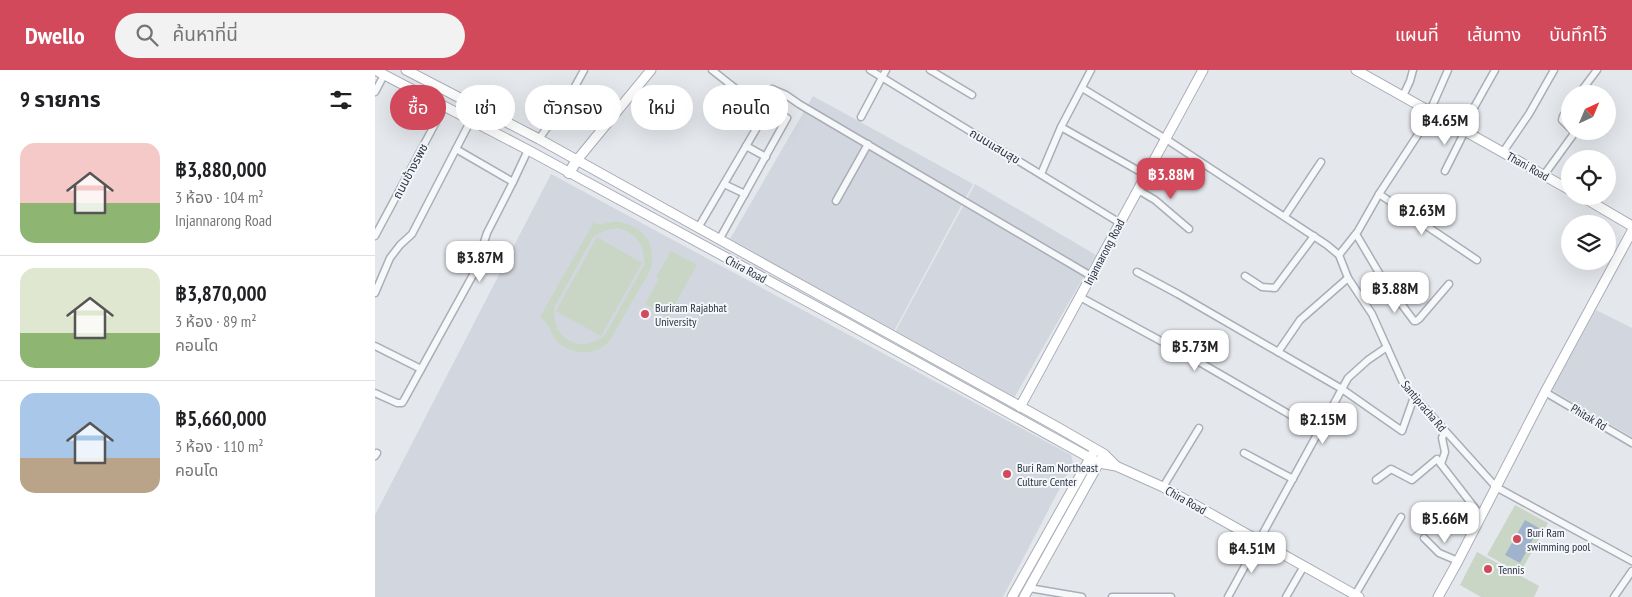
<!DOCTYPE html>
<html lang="th">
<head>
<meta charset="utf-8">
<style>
	body { margin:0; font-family:"PT Sans Narrow","Noto Sans Thai",sans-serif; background:#f2f2f2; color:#202124; height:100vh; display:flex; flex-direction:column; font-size:19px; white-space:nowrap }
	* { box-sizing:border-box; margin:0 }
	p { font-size:16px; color:#757577 }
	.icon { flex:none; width:28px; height:28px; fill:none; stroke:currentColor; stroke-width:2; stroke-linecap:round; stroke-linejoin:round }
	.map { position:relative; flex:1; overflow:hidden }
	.sheet { display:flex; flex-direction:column; background:#fff; width:375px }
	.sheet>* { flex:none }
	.guide { position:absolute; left:15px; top:15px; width:475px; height:45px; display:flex; gap:10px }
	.needle { width:32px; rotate:44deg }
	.tools { position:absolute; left:1186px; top:15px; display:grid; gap:10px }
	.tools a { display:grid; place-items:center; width:55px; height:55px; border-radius:50%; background:#fff; box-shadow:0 5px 20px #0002; font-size:25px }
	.price { position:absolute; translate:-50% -42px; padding:0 11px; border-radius:10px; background:#fff; color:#222; font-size:16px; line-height:32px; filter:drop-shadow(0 1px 2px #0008) }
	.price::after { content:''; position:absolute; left:50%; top:30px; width:15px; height:11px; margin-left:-8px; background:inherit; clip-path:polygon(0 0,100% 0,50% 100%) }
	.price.on { background:#d1495b; color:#fff }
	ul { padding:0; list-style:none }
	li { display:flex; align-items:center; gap:15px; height:125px; padding:0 20px }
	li+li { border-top:1px solid #e0e0e0 }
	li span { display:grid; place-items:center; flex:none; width:140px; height:100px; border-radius:15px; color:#555 }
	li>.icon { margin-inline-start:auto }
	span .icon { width:60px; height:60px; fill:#fffc; stroke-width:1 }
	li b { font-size:21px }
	h2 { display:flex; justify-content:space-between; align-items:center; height:60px; padding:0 20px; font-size:21px }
	.chip { padding:0 18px; border-radius:22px; background:#fff; box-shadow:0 5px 20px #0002; font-size:18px; line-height:45px }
	.chip.on { background:#d1495b; color:#fff }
	header { display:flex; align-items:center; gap:30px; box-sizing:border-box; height:70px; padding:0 25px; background:#d1495b; color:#fff }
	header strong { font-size:24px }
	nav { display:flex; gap:28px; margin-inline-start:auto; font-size:18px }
	.search { width:350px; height:45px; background:#f2f2f2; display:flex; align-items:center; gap:12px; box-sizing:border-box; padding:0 18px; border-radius:28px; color:#757577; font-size:19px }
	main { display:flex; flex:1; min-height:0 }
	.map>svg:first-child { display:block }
	.built { fill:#d2d6de }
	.green { fill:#c9d6c5; fill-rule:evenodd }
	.water { fill:#9fb4cc }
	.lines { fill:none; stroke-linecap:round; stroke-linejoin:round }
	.street-casing { stroke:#a9aeb7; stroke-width:9 }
	.secondary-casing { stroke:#a9aeb7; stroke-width:11 }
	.primary-casing { stroke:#a3abb8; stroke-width:12 }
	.street { stroke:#f7f8fa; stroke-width:6 }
	.secondary { stroke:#fff; stroke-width:9 }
	.primary { stroke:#fff; stroke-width:10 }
	.poi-dot { fill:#d1495b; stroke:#f4f6f9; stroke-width:2 }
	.labels { text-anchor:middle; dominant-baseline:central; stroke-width:4; stroke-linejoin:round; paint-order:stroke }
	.street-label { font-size:12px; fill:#2b3445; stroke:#f4f6f9 }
	.poi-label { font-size:12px; fill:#2b3445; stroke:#f4f6f9; text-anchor:start }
</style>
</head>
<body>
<header>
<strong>Dwello</strong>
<div class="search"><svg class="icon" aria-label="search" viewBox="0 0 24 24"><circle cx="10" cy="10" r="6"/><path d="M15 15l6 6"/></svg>ค้นหาที่นี่</div>
<nav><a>แผนที่</a><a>เส้นทาง</a><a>บันทึกไว้</a></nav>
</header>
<main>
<section class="sheet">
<h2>9 รายการ<svg class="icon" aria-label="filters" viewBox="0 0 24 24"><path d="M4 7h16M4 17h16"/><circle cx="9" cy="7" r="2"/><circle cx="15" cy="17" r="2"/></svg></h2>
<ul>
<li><span style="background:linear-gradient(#f6c9c9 60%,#8fb573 0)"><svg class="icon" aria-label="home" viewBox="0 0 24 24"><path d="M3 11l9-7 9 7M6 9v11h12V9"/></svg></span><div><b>฿3,880,000</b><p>3 ห้อง · 104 m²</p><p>Injannarong Road</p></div></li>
<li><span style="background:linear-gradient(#dfe7d0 65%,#8fb573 0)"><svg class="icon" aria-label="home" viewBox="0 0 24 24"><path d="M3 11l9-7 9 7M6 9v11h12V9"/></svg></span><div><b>฿3,870,000</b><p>3 ห้อง · 89 m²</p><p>คอนโด</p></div></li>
<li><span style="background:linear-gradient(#a9c7e8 65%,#b9a48a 0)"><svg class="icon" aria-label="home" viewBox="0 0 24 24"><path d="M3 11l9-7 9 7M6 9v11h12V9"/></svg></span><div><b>฿5,660,000</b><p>3 ห้อง · 110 m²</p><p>คอนโด</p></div></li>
</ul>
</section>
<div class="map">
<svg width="1257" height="527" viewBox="0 0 1257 527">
	<rect width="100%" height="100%" fill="#e4e7ec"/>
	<!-- built -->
	<g class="built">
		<polygon points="438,26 598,114 519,261 355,169"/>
		<polygon points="176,104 696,385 698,393 628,527 0,527 0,445"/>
		<polygon points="600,114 721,185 639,328 520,262"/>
		<polygon points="1221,240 1257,258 1257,367 1177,320"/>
	</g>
	<!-- green -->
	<g class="green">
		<path d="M241,151C268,157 281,171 276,199L235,270C233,273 229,276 226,278C212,286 191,282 181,270C174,261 175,254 165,247L219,152L224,155ZM244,158C263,165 270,175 269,195L230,265C205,286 175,268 180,236L218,167C227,161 233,159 244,158Z"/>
		<polygon points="222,167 267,193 226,266 181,241"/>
		<polygon points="296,181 322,195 293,247 270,234 284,209 281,207"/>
		<polygon points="1140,435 1173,453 1145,503 1112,485"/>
		<polygon points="1102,482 1164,516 1159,527 1106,527 1085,515"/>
	</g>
	<!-- water -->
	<polygon class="water" points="1150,450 1164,458 1145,493 1130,485"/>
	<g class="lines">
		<defs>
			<g id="street">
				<polyline points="337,0 370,26"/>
				<polyline points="495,0 745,153"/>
				<polyline points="555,0 597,25"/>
				<polyline points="707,18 791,69 952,175 964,185 973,208 997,244 1029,315 1121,417 1257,491"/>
				<polyline points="397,19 411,25 424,34 716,206"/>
				<polyline points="0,22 9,5"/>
				<polyline points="1204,24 1222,0"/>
				<polyline points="1028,26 1035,11 1038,0"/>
				<polyline points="1195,36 1188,46 1187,50 1195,58"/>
				<polyline points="486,47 511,0"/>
				<polyline points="686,57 771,105"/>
				<polyline points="1087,59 1120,0"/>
				<polyline points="164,69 197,22 209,0"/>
				<polyline points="371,76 391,87"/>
				<polyline points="1128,82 1154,44 1179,0"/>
				<polyline points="1070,101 1090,61"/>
				<polyline points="666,104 686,57 716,0"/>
				<polyline points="1169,105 1198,65 1198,61"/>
				<polyline points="138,112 153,80"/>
				<polyline points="349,114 370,124"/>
				<polyline points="763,120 780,130 814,159"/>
				<polyline points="1004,124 1102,190"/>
				<polyline points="461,131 493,74"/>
				<polyline points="910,146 946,92"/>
				<polyline points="323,158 394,37 412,48 344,170"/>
				<polyline points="981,164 1007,208 1039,251 1041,251 1044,249 1074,214"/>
				<polyline points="0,166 69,37"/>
				<polyline points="964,185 983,161 1004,124 1048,57 1073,0"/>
				<polyline points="762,202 803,224 967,319 1027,361 1039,327"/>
				<polyline points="870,206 887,217 900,218 939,166"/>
				<polyline points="0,223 15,188 25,175 37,164 96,50"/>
				<polyline points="705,227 819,289 943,361"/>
				<polyline points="0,276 46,299"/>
				<polyline points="903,282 925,250 973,208"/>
				<polyline points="1170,322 1257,373"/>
				<polyline points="0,323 22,333 27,333 29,330 99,203 112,163 138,112 81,79"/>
				<polyline points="869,383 918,409"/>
				<polyline points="0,386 2,383"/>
				<polyline points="1066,394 1070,382 1067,368 1070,361"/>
				<polyline points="1001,410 1016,399 1037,410 1062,389 1106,446"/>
				<polyline points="788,417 824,358"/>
				<polyline points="1049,468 1064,483 1083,491"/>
				<polyline points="654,518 707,527"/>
				<polyline points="980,525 1026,447"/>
				<polyline points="737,527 796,527"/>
				<polyline points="853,527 973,308 993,290 1012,277"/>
				<polyline points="911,527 929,496"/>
				<polyline points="1239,527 1257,501"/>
			</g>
			<g id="secondary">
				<polyline points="0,0 153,80 468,251 724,393 741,396 788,417 984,527"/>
				<polyline points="31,0 164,69 484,247 684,358 729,384 740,395"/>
				<polyline points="981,0 1195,120"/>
				<polyline points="202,90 276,0"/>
				<polyline points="1206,126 1257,156"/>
				<polyline points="645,337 828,0"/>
				<polyline points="637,527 718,383"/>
				<polyline points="649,527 726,389"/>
				<polyline points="1063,527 1083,491 1170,322 1257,161"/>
			</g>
			<polyline id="primary" points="194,103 202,90"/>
		</defs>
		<!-- street casing -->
		<use href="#street" class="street-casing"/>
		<!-- secondary casing -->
		<use href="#secondary" class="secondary-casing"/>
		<!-- primary casing -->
		<use href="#primary" class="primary-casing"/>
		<!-- street -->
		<use href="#street" class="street"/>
		<!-- secondary -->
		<use href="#secondary" class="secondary"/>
		<!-- primary -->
		<use href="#primary" class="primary"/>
	</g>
	<!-- markers -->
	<g class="poi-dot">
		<circle cx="270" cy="244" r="5"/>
		<circle cx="632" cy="404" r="5"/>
		<circle cx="1142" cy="469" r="5"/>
		<circle cx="1113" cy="499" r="5"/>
	</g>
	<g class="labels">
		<!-- street labels -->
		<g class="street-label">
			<text transform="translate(620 76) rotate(31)">ถนนแสนสุข</text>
			<text transform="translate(1153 96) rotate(29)">Thani Road</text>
			<text transform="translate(35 101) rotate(-62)">ถนนข้างรพช</text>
			<text transform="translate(729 182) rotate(-62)">Injannarong Road</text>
			<text transform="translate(371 199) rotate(28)">Chira Road</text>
			<text transform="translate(1049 336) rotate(50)">Santipracha Rd</text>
			<text transform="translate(1214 347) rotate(31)">Phitak Rd</text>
			<text transform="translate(811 430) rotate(29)">Chira Road</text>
		</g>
		<!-- poi labels -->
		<g class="poi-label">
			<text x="280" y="237">Buriram Rajabhat<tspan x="280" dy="14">University</tspan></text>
			<text x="642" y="397">Buri Ram Northeast<tspan x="642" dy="14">Culture Center</tspan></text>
			<text x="1152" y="462">Buri Ram<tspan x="1152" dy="14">swimming pool</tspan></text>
			<text x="1123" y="499">Tennis</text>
		</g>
	</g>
</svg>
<div class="tools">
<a><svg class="needle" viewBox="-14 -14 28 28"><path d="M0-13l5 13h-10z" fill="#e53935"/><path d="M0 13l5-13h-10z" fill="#757577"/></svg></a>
<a><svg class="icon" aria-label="locate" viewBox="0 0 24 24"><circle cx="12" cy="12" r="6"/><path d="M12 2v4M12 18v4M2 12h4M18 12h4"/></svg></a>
<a><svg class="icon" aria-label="layers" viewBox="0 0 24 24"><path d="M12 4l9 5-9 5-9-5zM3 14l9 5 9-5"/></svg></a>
</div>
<b class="price" style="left:1070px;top:76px">฿4.65M</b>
<b class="price on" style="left:796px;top:130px">฿3.88M</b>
<b class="price" style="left:1047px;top:166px">฿2.63M</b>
<b class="price" style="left:105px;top:213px">฿3.87M</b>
<b class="price" style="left:1020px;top:244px">฿3.88M</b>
<b class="price" style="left:820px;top:302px">฿5.73M</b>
<b class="price" style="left:948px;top:375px">฿2.15M</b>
<b class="price" style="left:1070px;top:474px">฿5.66M</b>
<b class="price" style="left:877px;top:504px">฿4.51M</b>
<div class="guide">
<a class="chip on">ซื้อ</a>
<a class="chip">เช่า</a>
<a class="chip">ตัวกรอง</a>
<a class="chip">ใหม่</a>
<a class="chip">คอนโด</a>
</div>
</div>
</main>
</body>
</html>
